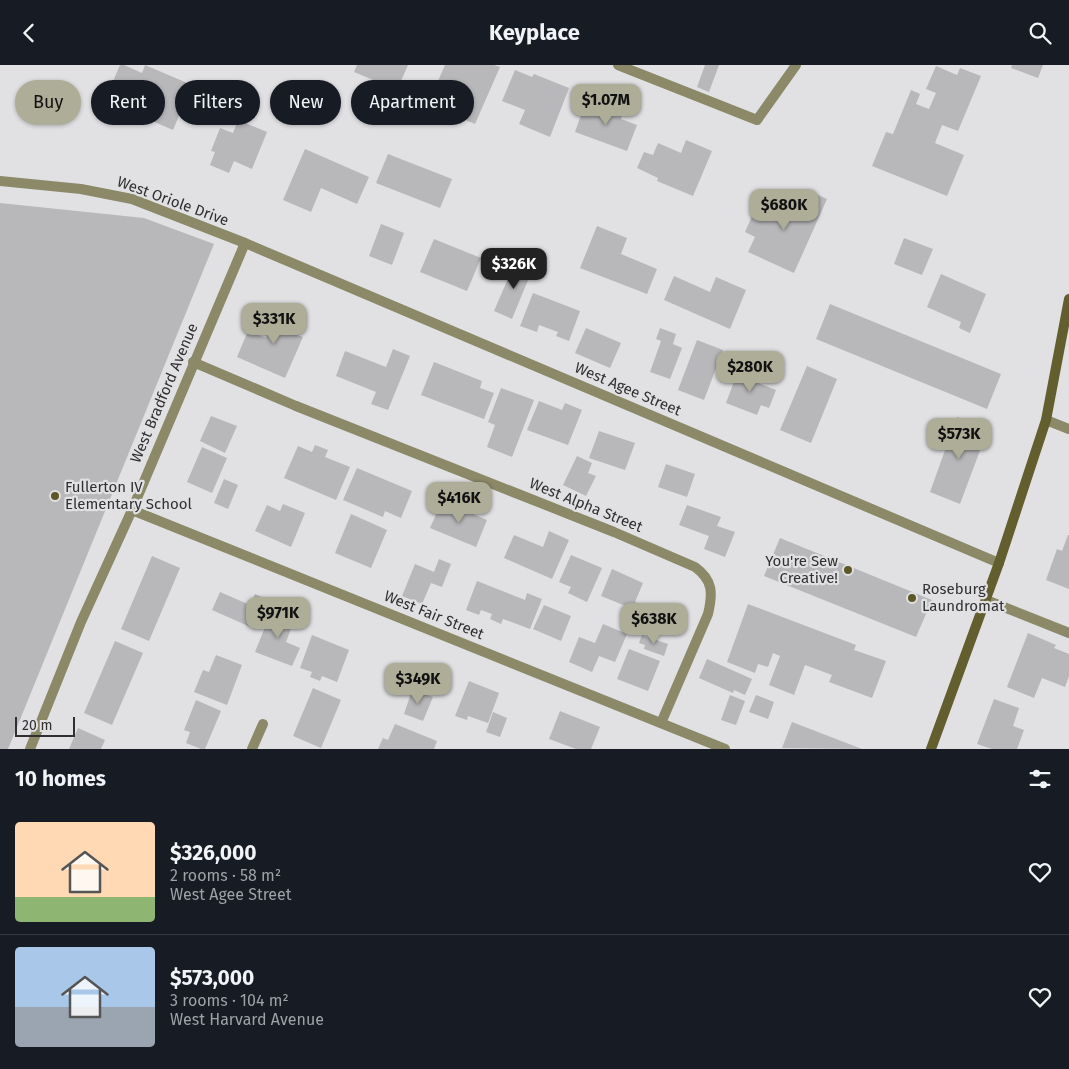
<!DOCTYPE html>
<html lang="en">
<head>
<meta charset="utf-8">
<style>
	body { margin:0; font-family:"Fira Sans",sans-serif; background:#242831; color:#f1f3f6; height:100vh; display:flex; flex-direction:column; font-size:19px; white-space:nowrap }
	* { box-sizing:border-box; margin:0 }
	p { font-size:16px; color:#9ea1a6 }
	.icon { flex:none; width:28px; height:28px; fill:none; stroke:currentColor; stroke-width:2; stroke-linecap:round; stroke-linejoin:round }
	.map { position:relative; height:684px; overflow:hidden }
	.panel { display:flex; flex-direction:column; background:#171b24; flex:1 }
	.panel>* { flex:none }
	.banner { position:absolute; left:15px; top:15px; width:500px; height:45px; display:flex; gap:10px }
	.scale { position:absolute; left:15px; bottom:12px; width:60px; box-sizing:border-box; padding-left:5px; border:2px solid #303031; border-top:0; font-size:14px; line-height:18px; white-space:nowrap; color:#303031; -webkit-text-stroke:4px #e1e1e4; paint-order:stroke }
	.price { position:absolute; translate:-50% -42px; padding:0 11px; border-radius:10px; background:#aead98; color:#111; font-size:16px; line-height:32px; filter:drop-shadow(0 1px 2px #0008) }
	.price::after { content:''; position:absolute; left:50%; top:30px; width:15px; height:11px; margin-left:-8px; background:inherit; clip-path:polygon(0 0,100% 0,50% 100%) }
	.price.active { background:#222; color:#fff }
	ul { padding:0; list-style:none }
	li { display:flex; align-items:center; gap:15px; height:125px; padding:0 15px }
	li+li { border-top:1px solid #363941 }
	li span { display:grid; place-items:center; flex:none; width:140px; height:100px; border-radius:5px; color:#555 }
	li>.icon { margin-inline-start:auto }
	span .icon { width:60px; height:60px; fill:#fffc; stroke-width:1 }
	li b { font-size:21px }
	h2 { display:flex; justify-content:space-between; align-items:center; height:60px; padding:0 15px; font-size:21px }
	.pill { padding:0 18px; border-radius:22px; background:#171b24; box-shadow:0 1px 4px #0004; font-size:18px; line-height:45px }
	.pill.active { background:#aead98; color:#111 }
	header { display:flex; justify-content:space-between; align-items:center; height:65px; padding:0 15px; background:#171b24; font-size:22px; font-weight:700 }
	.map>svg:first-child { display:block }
	.building { fill:#b8b8bb }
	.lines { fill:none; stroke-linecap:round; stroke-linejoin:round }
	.service { stroke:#8b8968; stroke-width:10 }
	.minor { stroke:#8b8968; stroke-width:10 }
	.secondary { stroke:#635e2d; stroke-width:10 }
	.poi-dot { fill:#5d5825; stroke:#e1e1e4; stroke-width:2 }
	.labels { text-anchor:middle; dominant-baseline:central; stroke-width:4.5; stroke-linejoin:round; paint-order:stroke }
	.street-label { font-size:15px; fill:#303031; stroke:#e1e1e4 }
	.poi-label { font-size:15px; fill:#303031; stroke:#e1e1e4; text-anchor:start }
</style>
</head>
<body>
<header><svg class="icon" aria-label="back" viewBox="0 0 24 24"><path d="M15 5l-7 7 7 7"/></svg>Keyplace<svg class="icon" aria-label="search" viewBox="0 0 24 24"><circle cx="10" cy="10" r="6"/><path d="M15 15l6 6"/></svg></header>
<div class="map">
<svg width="1069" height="684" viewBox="0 0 1069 684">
	<rect width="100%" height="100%" fill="#e1e1e4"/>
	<!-- building -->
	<g class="building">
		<polygon points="120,0 124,0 142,8 145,0 192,20 173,65 129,46 127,53 102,42"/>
		<polygon points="357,0 408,0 397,25 354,7"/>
		<polygon points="445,0 494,0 500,2 475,59 463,54 473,31 438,16"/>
		<polygon points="705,0 719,0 709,27 697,22"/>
		<polygon points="1012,0 1043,0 1038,13 1011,3"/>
		<polygon points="936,1 957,10 960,3 981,11 958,66 942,60 935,78 964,90 947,131 872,101 886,67 893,69 911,25 920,29 916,39 929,44 936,28 926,24"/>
		<polygon points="515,5 532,12 534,9 569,23 550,72 519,59 525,45 502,36"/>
		<polygon points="586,36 622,50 621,54 637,60 627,86 575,67"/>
		<polygon points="238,55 267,67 252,104 234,96 229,108 210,100 215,87 211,86 220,63 233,68"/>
		<polygon points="686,75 712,86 693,131 657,116 658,113 637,103 644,87 653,90 658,78 681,88"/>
		<polygon points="305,84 369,112 357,139 321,123 311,147 283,135"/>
		<polygon points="388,89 452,114 440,143 376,118"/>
		<polygon points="807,125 827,134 794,208 748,187 755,172 745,167 760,133 797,149"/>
		<polygon points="0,138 144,153 214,179 8,684 0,684"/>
		<polygon points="381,159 404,168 392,200 369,191"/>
		<polygon points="597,161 627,173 621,189 657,204 647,229 580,203"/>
		<polygon points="904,173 933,184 922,210 894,199"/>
		<polygon points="434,174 481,193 467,226 420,207"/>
		<polygon points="516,195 533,203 512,254 494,246"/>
		<polygon points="941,209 986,229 970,268 959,263 961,257 927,242"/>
		<polygon points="674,211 710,227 716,212 746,225 730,264 664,235"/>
		<polygon points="533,228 580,246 569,276 556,271 558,267 539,260 537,267 520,261"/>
		<polygon points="830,239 1001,309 987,344 816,274"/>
		<polygon points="277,245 303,256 297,270 303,272 285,313 237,292 248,266 266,273"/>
		<polygon points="586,263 621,278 610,303 575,288"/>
		<polygon points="660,263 676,269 673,279 682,283 670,314 650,307 661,276 656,274"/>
		<polygon points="697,275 723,285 704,335 678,325"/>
		<polygon points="393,284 410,291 388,345 371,339 376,327 336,311 345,286 386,302"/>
		<polygon points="434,297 482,316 480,323 494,328 484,354 421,330"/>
		<polygon points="807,301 837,314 811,378 780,365"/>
		<polygon points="739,303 753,308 751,315 776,325 769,343 761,340 757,350 726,338"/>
		<polygon points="501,323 534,335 512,392 487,382 495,360 488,357"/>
		<polygon points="539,336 562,345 565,338 582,345 568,380 527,365"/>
		<polygon points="211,351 237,361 225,388 200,376"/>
		<polygon points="957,352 988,364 960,439 930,427"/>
		<polygon points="599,366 635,378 625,405 589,393"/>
		<polygon points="315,380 328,385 325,392 350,402 336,435 284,413 298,381 312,387"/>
		<polygon points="202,382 227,393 212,428 187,417"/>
		<polygon points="577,391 592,398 588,408 596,411 586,431 563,420"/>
		<polygon points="666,399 695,409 687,432 658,422"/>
		<polygon points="357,403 412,426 401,453 385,446 383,452 343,435"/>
		<polygon points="224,414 238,420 228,444 214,438"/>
		<polygon points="442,436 487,455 476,482 430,463"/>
		<polygon points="283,439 305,448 291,482 255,466 267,440 280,446"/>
		<polygon points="687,440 721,452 717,461 735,467 725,492 704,484 709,471 679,460"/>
		<polygon points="351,449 387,465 371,503 335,488"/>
		<polygon points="549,466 569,475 552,514 504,493 514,470 543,482"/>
		<polygon points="1068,470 1069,470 1069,524 1046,515 1057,484 1062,486"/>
		<polygon points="780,473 932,535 916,572 764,511"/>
		<polygon points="571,490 602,503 587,537 568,528 571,522 559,517"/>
		<polygon points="152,491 180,503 149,576 121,564"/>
		<polygon points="439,494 451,499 442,522 431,518 422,539 402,531 415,499 434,507"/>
		<polygon points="612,504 643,518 635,537 658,547 649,568 632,560 638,546 601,531"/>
		<polygon points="477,516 525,535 527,528 542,534 530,564 503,554 501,559 490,554 492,549 481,545 479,550 466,545"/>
		<polygon points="220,527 250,540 255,529 268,535 255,564 212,545"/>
		<polygon points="748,539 856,580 854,585 886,596 872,633 829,617 832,610 805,600 794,630 769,620 780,591 773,588 768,602 758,599 755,608 727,597"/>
		<polygon points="544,540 571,551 561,576 533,564"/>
		<polygon points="272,545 295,553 286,577 300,583 292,601 255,587"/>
		<polygon points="603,559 627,569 615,597 599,591 592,607 569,597 579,572 595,578"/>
		<polygon points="1028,568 1056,580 1054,583 1069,589 1069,611 1065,622 1042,613 1034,633 1007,622"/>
		<polygon points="312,570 349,585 337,617 322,611 320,616 310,612 312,607 300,603"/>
		<polygon points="642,570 668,579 664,591 644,584 645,580 639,578"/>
		<polygon points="115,576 143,588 112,660 84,648"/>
		<polygon points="629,584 660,596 648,626 617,614"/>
		<polygon points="216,590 242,600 227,640 194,627 203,605 209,607"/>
		<polygon points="707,594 752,614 745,630 734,625 733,628 699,613"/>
		<polygon points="469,616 499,628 488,658 468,651 467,655 455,651"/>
		<polygon points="313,623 341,635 321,683 293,671"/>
		<polygon points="412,625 433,632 423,656 404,649"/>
		<polygon points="730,630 745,636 736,660 721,655"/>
		<polygon points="756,630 774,637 768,654 749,647"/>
		<polygon points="994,634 1019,643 1013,661 1024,665 1017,684 992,684 977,679"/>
		<polygon points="196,635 221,646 205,684 201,684 186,678 190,667 184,665"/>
		<polygon points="560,646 600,662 591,684 576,684 549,674"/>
		<polygon points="493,647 507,653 500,672 486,667"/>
		<polygon points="792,657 862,684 782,683"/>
		<polygon points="395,659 437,676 434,684 378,684 383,673 388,675"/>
		<polygon points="78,663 105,675 101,684 69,684"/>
	</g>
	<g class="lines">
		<!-- service -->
		<polyline class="service" points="193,297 296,341"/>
		<!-- minor -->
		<g class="minor">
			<polyline points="618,0 757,55 796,0"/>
			<polyline points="0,116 81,124 132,134 245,178 999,498"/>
			<path d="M296,341L614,467L695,502C713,515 713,528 708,549L661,658"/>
			<polyline points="1046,355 1069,364"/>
			<polyline points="132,445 725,684"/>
			<polyline points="986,535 1069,568"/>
			<polyline points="30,684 81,557 132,445 245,178"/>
			<polyline points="252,684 263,659"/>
		</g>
		<!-- secondary -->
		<polyline class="secondary" points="931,684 999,498 1046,355 1069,234"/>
	</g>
	<!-- markers -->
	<g class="poi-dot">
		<circle cx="55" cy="431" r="5"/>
		<circle cx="848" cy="505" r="5"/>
		<circle cx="912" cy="533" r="5"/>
	</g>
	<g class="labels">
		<!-- street labels -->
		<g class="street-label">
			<text transform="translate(173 136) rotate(20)">West Oriole Drive</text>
			<text transform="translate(628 324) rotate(23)">West Agee Street</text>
			<text transform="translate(164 328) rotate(-67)">West Bradford Avenue</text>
			<text transform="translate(586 440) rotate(22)">West Alpha Street</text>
			<text transform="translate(434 550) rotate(22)">West Fair Street</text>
		</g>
		<!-- poi labels -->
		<g class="poi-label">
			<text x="65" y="422">Fullerton IV<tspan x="65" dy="17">Elementary School</tspan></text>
			<text x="838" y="496" text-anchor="end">You're Sew<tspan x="838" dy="17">Creative!</tspan></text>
			<text x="922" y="524">Roseburg<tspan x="922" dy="17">Laundromat</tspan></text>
		</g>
	</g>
</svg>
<div class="scale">20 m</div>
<b class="price" style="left:606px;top:61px">$1.07M</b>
<b class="price" style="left:784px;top:166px">$680K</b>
<b class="price active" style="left:514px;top:225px">$326K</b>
<b class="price" style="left:274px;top:280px">$331K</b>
<b class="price" style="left:750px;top:328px">$280K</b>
<b class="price" style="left:959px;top:395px">$573K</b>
<b class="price" style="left:459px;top:459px">$416K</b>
<b class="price" style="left:278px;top:574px">$971K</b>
<b class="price" style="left:654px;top:580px">$638K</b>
<b class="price" style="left:418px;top:640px">$349K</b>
<div class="banner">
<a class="pill active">Buy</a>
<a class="pill">Rent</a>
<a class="pill">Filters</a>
<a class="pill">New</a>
<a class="pill">Apartment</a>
</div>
</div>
<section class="panel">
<h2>10 homes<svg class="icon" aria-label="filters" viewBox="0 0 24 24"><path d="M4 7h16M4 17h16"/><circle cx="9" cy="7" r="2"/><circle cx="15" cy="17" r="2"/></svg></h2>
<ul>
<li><span style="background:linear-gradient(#ffd9b3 75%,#8fb573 0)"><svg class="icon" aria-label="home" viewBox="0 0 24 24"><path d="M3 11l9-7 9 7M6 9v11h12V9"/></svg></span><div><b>$326,000</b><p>2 rooms · 58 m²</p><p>West Agee Street</p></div><svg class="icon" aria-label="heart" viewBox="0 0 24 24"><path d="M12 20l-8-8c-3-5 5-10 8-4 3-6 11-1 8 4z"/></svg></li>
<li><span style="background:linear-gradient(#a9c7e8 60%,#9aa5b1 0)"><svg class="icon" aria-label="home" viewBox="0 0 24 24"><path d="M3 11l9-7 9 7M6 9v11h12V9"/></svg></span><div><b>$573,000</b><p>3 rooms · 104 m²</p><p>West Harvard Avenue</p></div><svg class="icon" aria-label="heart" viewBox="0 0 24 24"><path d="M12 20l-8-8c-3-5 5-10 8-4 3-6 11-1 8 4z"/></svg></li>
</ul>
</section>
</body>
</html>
